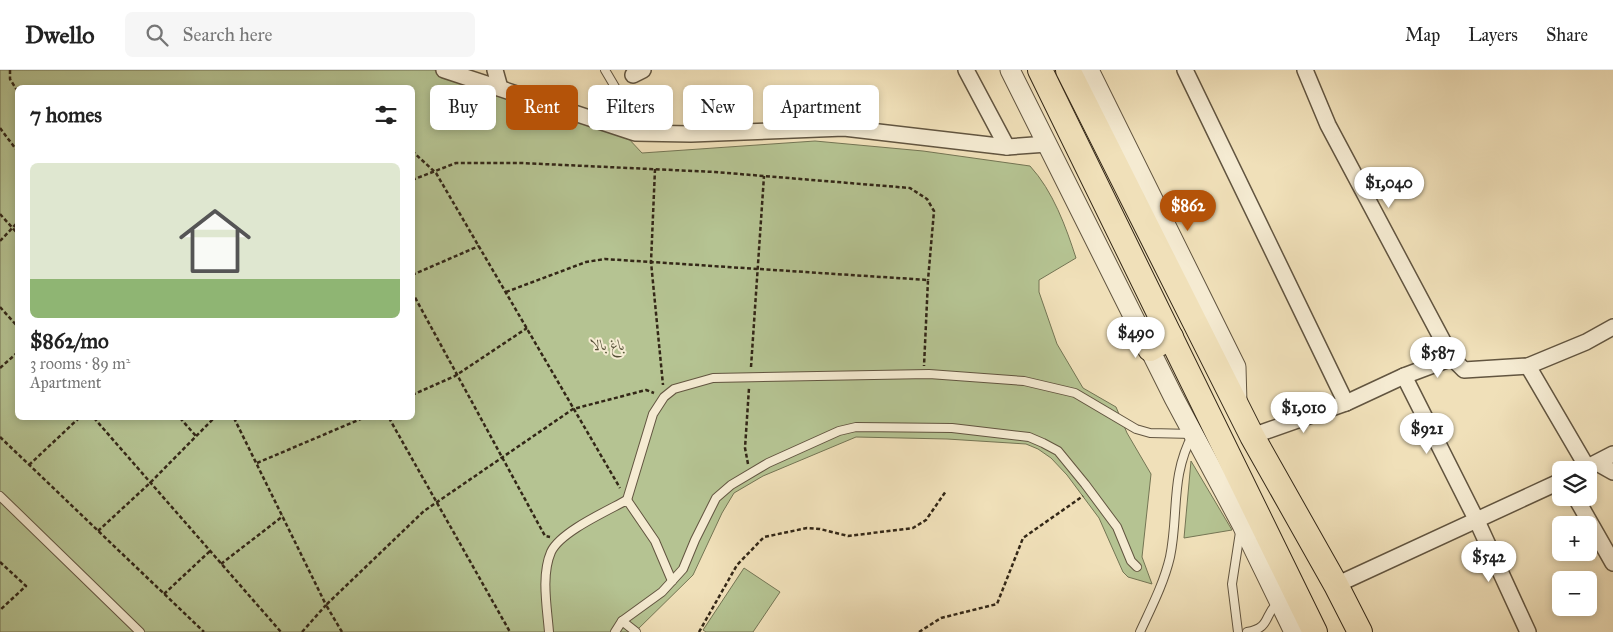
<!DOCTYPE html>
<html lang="en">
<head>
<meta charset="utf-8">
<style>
	body { margin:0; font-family:"IM FELL Great Primer",Amiri,serif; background:#f6f6f6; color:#222; height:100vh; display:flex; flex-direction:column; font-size:19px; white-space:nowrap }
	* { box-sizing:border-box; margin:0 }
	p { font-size:16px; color:#767676 }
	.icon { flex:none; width:28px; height:28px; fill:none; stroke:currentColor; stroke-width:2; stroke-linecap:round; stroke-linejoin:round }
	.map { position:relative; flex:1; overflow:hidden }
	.side { position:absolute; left:15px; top:15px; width:400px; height:335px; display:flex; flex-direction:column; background:#fff; border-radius:8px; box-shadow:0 2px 8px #0003 }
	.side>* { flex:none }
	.banner { position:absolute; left:430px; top:15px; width:475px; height:45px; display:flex; gap:10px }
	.buttons { position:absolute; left:1552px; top:391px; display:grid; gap:10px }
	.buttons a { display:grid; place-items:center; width:45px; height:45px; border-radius:8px; background:#fff; box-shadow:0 2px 8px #0003; font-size:25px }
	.price { position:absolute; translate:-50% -42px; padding:0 11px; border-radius:18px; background:#fff; color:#222; font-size:16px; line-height:32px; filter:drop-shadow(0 1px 2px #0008) }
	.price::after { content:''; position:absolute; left:50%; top:30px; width:15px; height:11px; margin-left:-8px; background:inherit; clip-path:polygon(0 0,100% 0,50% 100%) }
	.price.active { background:#b45309; color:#fff }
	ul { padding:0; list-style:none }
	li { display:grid; align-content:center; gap:10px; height:265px; padding:0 15px }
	li span { display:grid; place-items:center; height:155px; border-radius:8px; color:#555 }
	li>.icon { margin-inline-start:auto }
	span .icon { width:90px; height:90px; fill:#fffc; stroke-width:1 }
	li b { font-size:21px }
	h2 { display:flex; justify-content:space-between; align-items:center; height:60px; padding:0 15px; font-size:21px }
	.chip { padding:0 18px; border-radius:8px; background:#fff; box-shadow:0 2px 8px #0003; font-size:18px; line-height:45px }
	.chip.active { background:#b45309; color:#fff }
	header { display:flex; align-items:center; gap:30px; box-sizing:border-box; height:70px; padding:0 25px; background:#fff; border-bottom:1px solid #e0e0e0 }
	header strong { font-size:24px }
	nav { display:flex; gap:28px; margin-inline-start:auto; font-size:18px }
	.search { width:350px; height:45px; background:#f6f6f6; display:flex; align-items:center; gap:12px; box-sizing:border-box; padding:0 18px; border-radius:8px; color:#767676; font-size:19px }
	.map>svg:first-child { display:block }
	.green { fill:#b5c392; stroke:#747554; fill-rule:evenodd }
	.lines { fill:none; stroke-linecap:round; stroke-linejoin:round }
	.service-casing { stroke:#625540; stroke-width:10 }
	.minor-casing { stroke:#625540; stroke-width:18 }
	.tertiary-casing { stroke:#625540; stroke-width:21 }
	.primary-casing { stroke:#332717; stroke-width:26 }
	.path { stroke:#332717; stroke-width:2.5; stroke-dasharray:4 2.5; stroke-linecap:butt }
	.service { stroke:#f5ebd2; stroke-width:8 }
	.minor { stroke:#f5ebd2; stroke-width:15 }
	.tertiary { stroke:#f5ebd2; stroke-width:19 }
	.primary { stroke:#f0e0b9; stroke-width:24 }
	.labels { text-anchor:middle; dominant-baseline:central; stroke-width:4; stroke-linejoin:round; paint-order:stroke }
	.park-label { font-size:15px; font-style:italic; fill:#544e36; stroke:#f5ebd2 }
</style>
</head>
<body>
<header>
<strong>Dwello</strong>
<div class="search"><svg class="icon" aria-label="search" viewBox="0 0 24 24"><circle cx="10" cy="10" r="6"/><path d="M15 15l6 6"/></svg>Search here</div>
<nav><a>Map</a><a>Layers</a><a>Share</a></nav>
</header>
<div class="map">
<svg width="1613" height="562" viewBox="0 0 1613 562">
	<rect width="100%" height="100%" fill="#f0e0b9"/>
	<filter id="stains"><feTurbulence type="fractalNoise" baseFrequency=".004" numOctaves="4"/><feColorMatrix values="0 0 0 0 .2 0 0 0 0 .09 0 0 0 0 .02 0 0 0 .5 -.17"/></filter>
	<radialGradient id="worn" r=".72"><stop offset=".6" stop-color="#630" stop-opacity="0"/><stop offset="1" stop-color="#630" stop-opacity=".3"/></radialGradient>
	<!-- green -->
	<g class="green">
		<path d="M0,0H434L627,67L642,83L815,71L923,81L1030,96C1053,121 1066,157 1076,188L1039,210V222L1057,274L1083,318L1116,337L1127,363L1151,404L1142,487L1152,514L1128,507L1123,502L1099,448L1067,405L1051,388L1038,379L1026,374L947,369L856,367L763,406L734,423L722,443L693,505L635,562H0ZM18,18H412V348H18Z"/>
		<polygon points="1191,391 1232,460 1184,468"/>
		<polygon points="744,498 780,522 753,562 706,562 703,560"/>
	</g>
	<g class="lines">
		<defs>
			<g id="service">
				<polyline points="605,0 618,22 635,61"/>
				<polyline points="0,426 140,562"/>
				<path d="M627,430L653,344L664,327L674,319L713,308L929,304L1024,311L1075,323L1136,359L1150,363L1193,364C1170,406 1179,444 1170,487C1164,513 1151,538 1140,562"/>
				<polyline points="622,551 636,562"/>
				<path d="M549,562C547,537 541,505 551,482C560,462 607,441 627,430L655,471L672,511"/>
				<polyline points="615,562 622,551 662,522 683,499 695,470 716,428 731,415 768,393 839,361 856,357 952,358 1029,367 1043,373 1058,381 1085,414 1117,457 1131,491 1137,497"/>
				<polyline points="1238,562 1232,514 1240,462"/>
				<path d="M1247,562C1272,558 1263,544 1279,532"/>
			</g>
			<g id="minor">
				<polyline points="444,0 635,63 691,64 844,58 1007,77 1047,74"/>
				<polyline points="495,0 500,18"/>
				<polyline points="966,0 1007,77"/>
				<polyline points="1185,0 1346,333"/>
				<polyline points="1305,0 1328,55 1452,288"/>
				<polyline points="633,5 643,0"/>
				<polyline points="1528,296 1587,397"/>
				<polyline points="1404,306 1477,451 1528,562"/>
				<polyline points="1252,366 1346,333 1404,306 1452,288 1464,300 1528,296 1586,272 1613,257"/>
				<polyline points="1597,393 1613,402"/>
				<polyline points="1582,400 1613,384"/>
				<polyline points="1576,428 1613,493"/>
				<polyline points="1336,515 1561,411"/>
			</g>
			<g id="tertiary">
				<polyline points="1010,0 1174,328 1242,455 1294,562"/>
				<polyline points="1089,0 1236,297 1237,333"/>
			</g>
			<g id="primary">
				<polyline points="1040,0 1315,562"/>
				<polyline points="1068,0 1252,366 1336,515 1360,562"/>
				<polyline points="1150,279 1171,267"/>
			</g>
		</defs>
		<!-- service casing -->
		<use href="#service" class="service-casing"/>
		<!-- minor casing -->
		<use href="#minor" class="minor-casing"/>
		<!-- tertiary casing -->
		<use href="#tertiary" class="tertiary-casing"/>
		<!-- primary casing -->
		<use href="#primary" class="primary-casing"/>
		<!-- path -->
		<g class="path">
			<polyline points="10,0 10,9 18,22"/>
			<polyline points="0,58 18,82"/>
			<polyline points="412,81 436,103 620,418"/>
			<polyline points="655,99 651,192 663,315"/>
			<polyline points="412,110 456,93 521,93 715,102 910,118 927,129 934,141 928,210"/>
			<polyline points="0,144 18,164"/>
			<polyline points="0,171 18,152"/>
			<polyline points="412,205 479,176"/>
			<polyline points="412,222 545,466 550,467"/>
			<polyline points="506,222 586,192 605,189 928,210 924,296"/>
			<polyline points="0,237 18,257"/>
			<polyline points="751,297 764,106"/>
			<polyline points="0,298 18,282"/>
			<polyline points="412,325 455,306 527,258"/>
			<polyline points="94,348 281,562"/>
			<polyline points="180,348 196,366"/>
			<polyline points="234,348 326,535 302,562"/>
			<polyline points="389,348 510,562"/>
			<polyline points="0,367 204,562"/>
			<polyline points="257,393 363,348"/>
			<polyline points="748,394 745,378 749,318"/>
			<polyline points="29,395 79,348"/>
			<polyline points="98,461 150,413 214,348"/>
			<polyline points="0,492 26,516 0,540"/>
			<polyline points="221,494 283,446"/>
			<polyline points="164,524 210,481"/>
			<polyline points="342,562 326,535 424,441 573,339 646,320 654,323"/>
			<polyline points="699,562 737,495 764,467 807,458 820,459 848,466 913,458 926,450 946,421"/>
			<polyline points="919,562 941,548 997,534 1023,468 1083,426"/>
		</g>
		<!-- service -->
		<use href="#service" class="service"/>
		<!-- minor -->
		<use href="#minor" class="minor"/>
		<!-- tertiary -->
		<use href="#tertiary" class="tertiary"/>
		<!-- primary -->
		<use href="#primary" class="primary"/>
	</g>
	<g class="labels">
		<!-- park labels -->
		<g class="park-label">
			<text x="608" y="275">باغ بالا</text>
		</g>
	</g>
	<rect width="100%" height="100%" filter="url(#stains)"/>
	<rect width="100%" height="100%" fill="url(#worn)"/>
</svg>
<div class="buttons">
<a><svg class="icon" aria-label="layers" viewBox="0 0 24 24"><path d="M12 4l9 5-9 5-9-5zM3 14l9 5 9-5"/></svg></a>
<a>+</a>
<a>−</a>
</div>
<b class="price" style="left:1389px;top:139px">$1,040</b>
<b class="price active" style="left:1188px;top:162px">$862</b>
<b class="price" style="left:1136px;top:289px">$490</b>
<b class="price" style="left:1438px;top:309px">$587</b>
<b class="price" style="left:1304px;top:364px">$1,010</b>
<b class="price" style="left:1427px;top:385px">$921</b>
<b class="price" style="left:1489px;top:513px">$542</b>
<div class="banner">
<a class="chip">Buy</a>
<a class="chip active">Rent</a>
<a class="chip">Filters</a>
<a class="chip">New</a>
<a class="chip">Apartment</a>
</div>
<section class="side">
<h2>7 homes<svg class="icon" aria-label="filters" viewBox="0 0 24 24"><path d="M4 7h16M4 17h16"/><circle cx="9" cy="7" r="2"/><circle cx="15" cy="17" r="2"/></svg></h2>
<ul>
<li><span style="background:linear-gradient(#dfe7d0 75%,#8fb573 0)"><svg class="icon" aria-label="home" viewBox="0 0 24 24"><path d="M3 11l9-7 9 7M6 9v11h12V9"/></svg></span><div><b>$862/mo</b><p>3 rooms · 89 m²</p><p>Apartment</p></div></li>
</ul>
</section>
</div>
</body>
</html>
